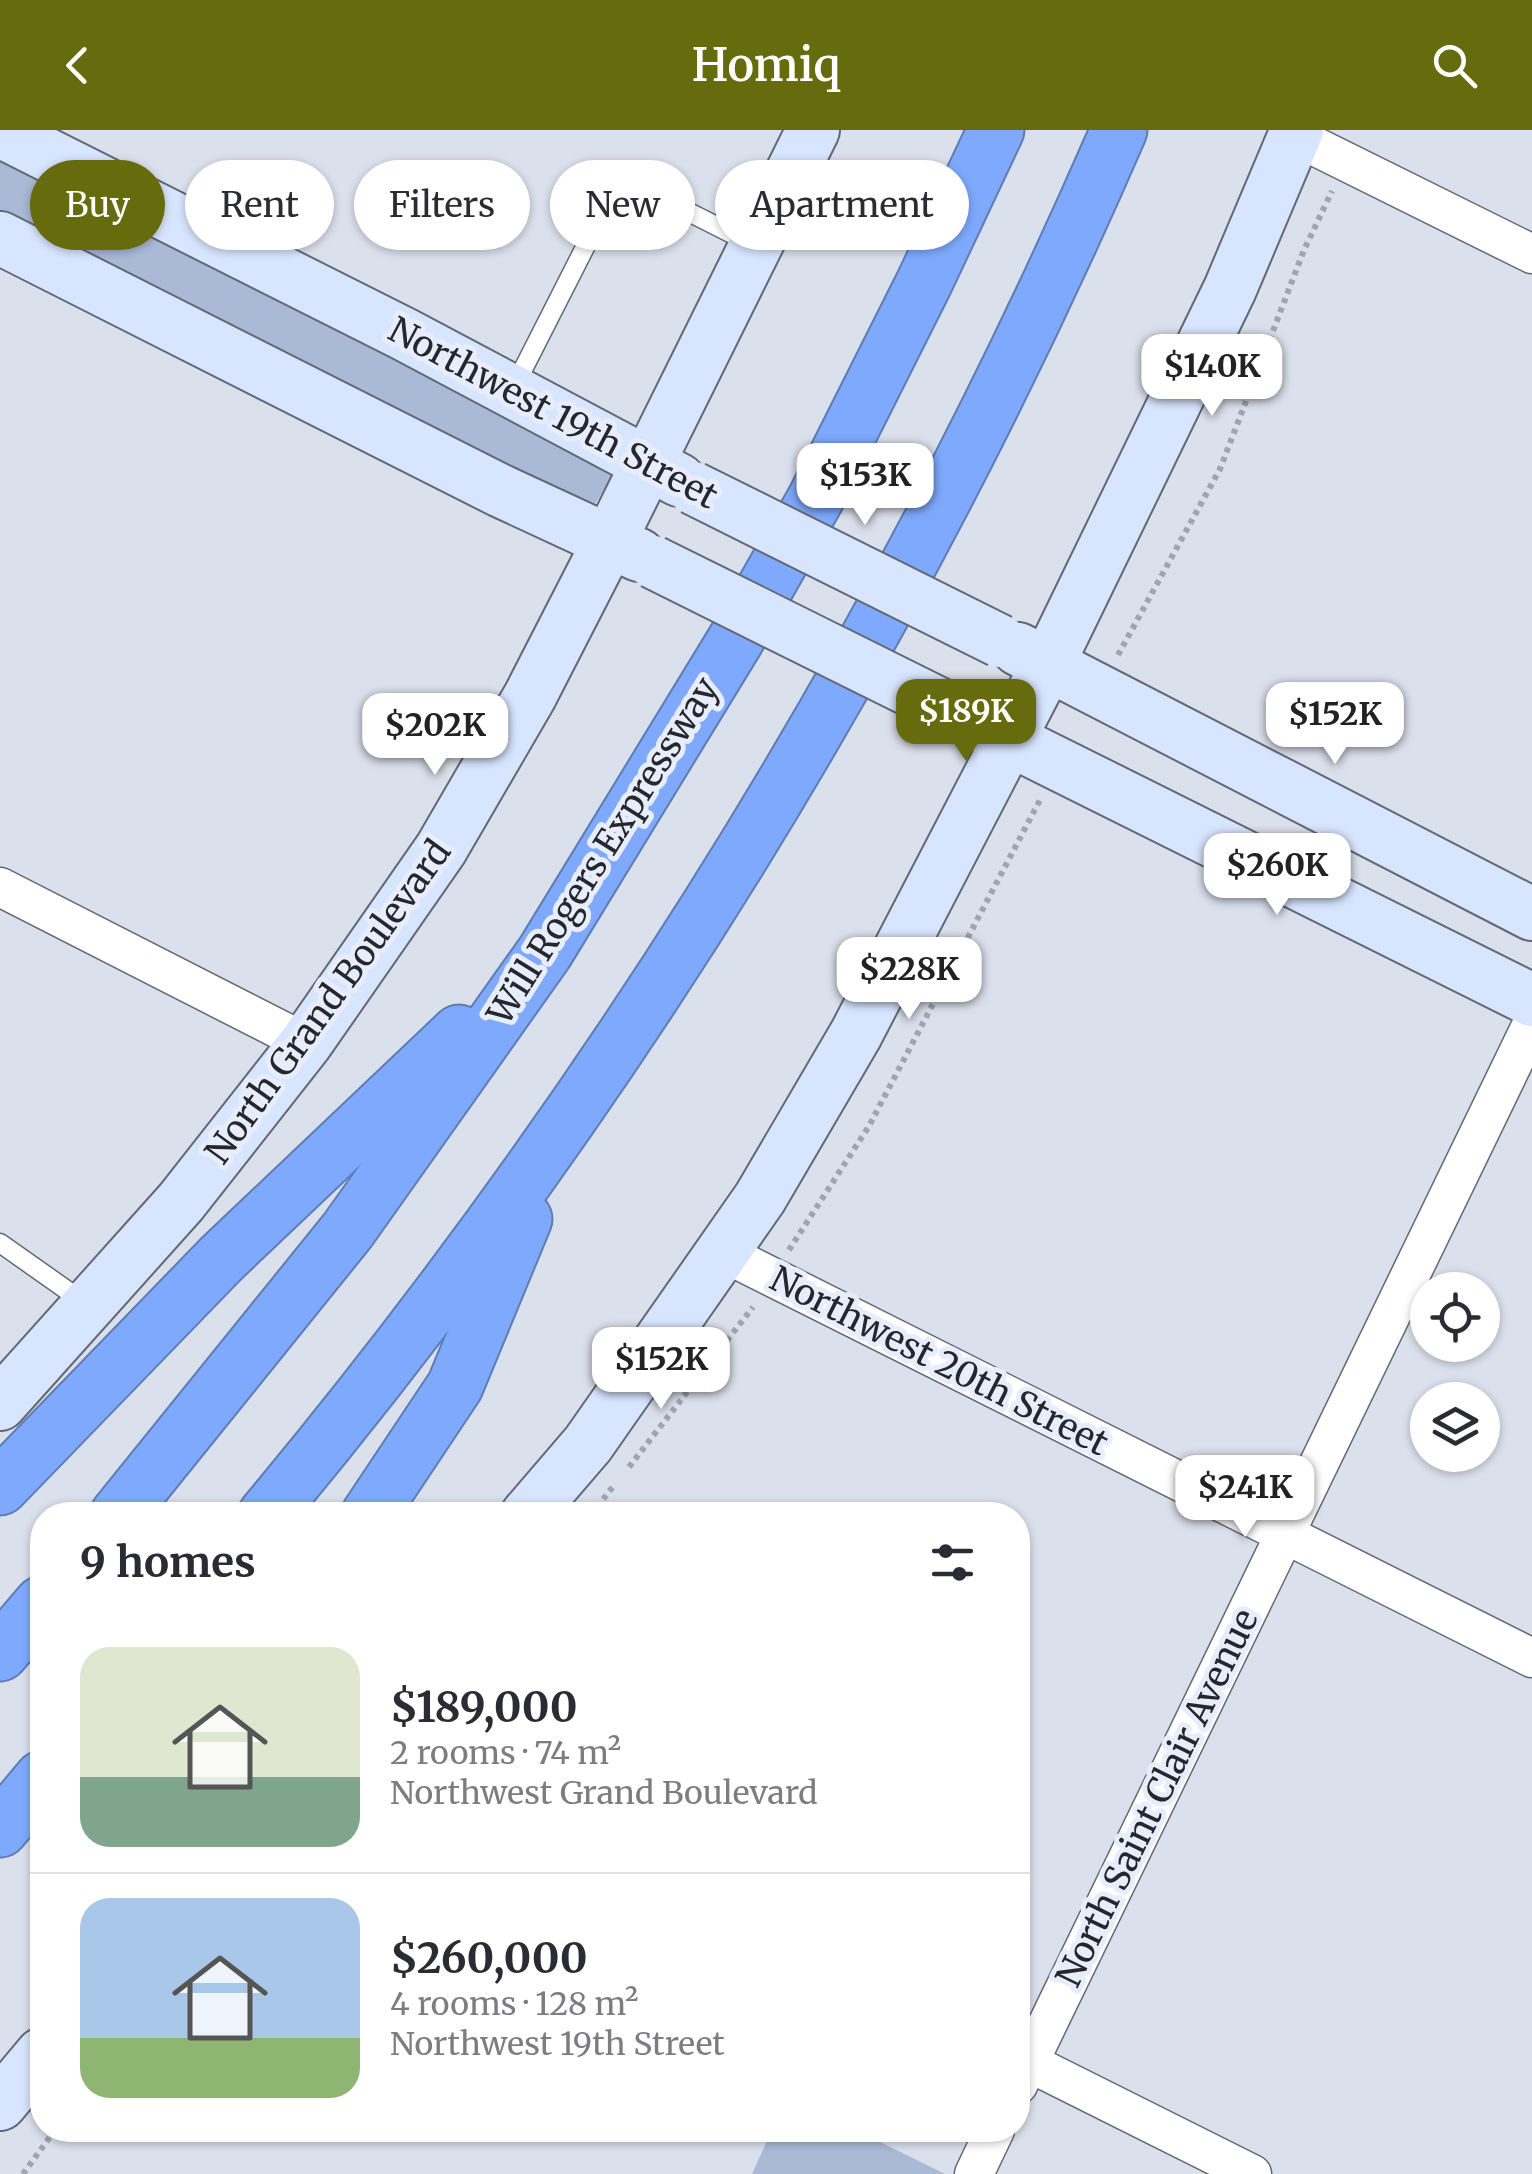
<!DOCTYPE html>
<html lang="en">
<head>
<meta charset="utf-8">
<style>
	body { margin:0; font-family:Merriweather,serif; background:#f2f2f3; color:#2b2b33; height:100vh; display:flex; flex-direction:column; font-size:38px; white-space:nowrap }
	* { box-sizing:border-box; margin:0 }
	p { font-size:32px; color:#7c7c81 }
	.icon { flex:none; width:55px; height:55px; fill:none; stroke:currentColor; stroke-width:2; stroke-linecap:round; stroke-linejoin:round }
	.map { position:relative; flex:1; overflow:hidden }
	.details { position:absolute; left:30px; top:1372px; width:1000px; height:640px; display:flex; flex-direction:column; background:#fff; border-radius:40px; box-shadow:0 2px 8px #0004 }
	.details>* { flex:none }
	.banner { position:absolute; left:30px; top:30px; width:1000px; height:90px; display:flex; gap:20px }
	.controls { position:absolute; left:1410px; top:1142px; display:grid; gap:20px }
	.controls a { display:grid; place-items:center; width:90px; height:90px; border-radius:50%; background:#fff; box-shadow:0 2px 8px #0004; font-size:50px }
	.price { position:absolute; translate:-50% -85px; padding:0 22px; border-radius:20px; background:#fff; color:#222; font-size:32px; line-height:65px; filter:drop-shadow(0 2px 5px #0008) }
	.price::after { content:''; position:absolute; left:50%; top:60px; width:30px; height:22px; margin-left:-15px; background:inherit; clip-path:polygon(0 0,100% 0,50% 100%) }
	.price.selected { background:#666b0d; color:#fff }
	ul { padding:0; list-style:none }
	li { display:flex; align-items:center; gap:30px; height:250px; padding:0 50px }
	li+li { border-top:2px solid #e1e1e2 }
	li span { display:grid; place-items:center; flex:none; width:280px; height:200px; border-radius:30px; color:#555 }
	li>.icon { margin-inline-start:auto }
	span .icon { width:120px; height:120px; fill:#fffc; stroke-width:1 }
	li b { font-size:42px }
	h2 { display:flex; justify-content:space-between; align-items:center; height:120px; padding:0 50px; font-size:42px }
	.pill { padding:0 35px; border-radius:45px; background:#fff; box-shadow:0 2px 8px #0004; font-size:35px; line-height:90px }
	.pill.selected { background:#666b0d; color:#fff }
	header { display:flex; justify-content:space-between; align-items:center; height:130px; padding:0 50px; background:#666b0d; color:#fff; font-size:45px; font-weight:600 }
	.map>svg:first-child { display:block }
	.green { fill:#a9b9d6 }
	.lines { fill:none; stroke-linecap:round; stroke-linejoin:round }
	.lane-casing { stroke:#636974; stroke-width:21 }
	.street-casing { stroke:#636974; stroke-width:41 }
	.secondary-casing { stroke:#636974; stroke-width:56 }
	.highway-casing { stroke:#5f7cb3; stroke-width:59 }
	.path { stroke:#9fa4ae; stroke-width:6; stroke-dasharray:5 5; stroke-linecap:butt }
	.lane { stroke:#fff; stroke-width:18 }
	.street { stroke:#fff; stroke-width:38 }
	.secondary { stroke:#d8e5fe; stroke-width:52 }
	.highway { stroke:#7ea9fc; stroke-width:55 }
	.secondary-bridge-casing { stroke:#636974; stroke-width:56; stroke-linecap:butt }
	.secondary-bridge { stroke:#d8e5fe; stroke-width:52 }
	.labels { text-anchor:middle; dominant-baseline:central; stroke-width:10; stroke-linejoin:round; paint-order:stroke }
	.street-label { font-size:35px; fill:#25272c; stroke:#e7edfa }
</style>
</head>
<body>
<header><svg class="icon" aria-label="back" viewBox="0 0 24 24"><path d="M15 5l-7 7 7 7"/></svg>Homiq<svg class="icon" aria-label="search" viewBox="0 0 24 24"><circle cx="10" cy="10" r="6"/><path d="M15 15l6 6"/></svg></header>
<div class="map">
<svg width="1532" height="2044" viewBox="0 0 1532 2044">
	<rect width="100%" height="100%" fill="#dae0ec"/>
	<!-- green -->
	<g class="green">
		<polygon points="0,18 610,340 612,348 593,377 437,309 0,87"/>
		<polygon points="772,2000 856,2000 945,2044 752,2044"/>
	</g>
	<g class="lines">
		<defs>
			<g id="lane">
				<polyline points="514,257 604,80 653,64 750,113"/>
				<polyline points="0,1113 85,1173"/>
			</g>
			<g id="street">
				<polyline points="1294,6 1532,124"/>
				<polyline points="0,757 306,913"/>
				<polyline points="722,1122 1532,1528"/>
				<polyline points="1018,1927 1252,2044"/>
				<polyline points="1018,1955 1532,894"/>
				<polyline points="974,2044 995,2000"/>
			</g>
			<g id="secondary">
				<polyline points="0,1 404,204 679,350"/>
				<polyline points="0,108 501,361 639,425"/>
				<polyline points="1018,519 1532,784"/>
				<polyline points="978,594 1532,870"/>
				<polyline points="0,1274 181,1072 306,913 441,719 530,566 610,410 813,0"/>
				<polyline points="527,1385 588,1314 760,1068 856,904 1048,534 1230,159 1297,0"/>
				<polyline points="0,1974 42,1924"/>
			</g>
			<g id="highway">
				<polyline points="0,1357 221,1129 459,903"/>
				<polyline points="118,1385 348,1100 545,822 735,511 816,368 924,153 996,0"/>
				<path d="M266,1385C616,965 901,503 1119,0"/>
				<polyline points="369,1385 455,1256 524,1089"/>
				<polyline points="0,1523 42,1474"/>
				<polyline points="0,1699 42,1649"/>
			</g>
		</defs>
		<!-- lane casing -->
		<use href="#lane" class="lane-casing"/>
		<!-- street casing -->
		<use href="#street" class="street-casing"/>
		<!-- secondary casing -->
		<use href="#secondary" class="secondary-casing"/>
		<!-- highway casing -->
		<use href="#highway" class="highway-casing"/>
		<!-- path -->
		<g class="path">
			<polyline points="1118,525 1220,339 1304,120 1332,61"/>
			<polyline points="789,1120 869,996 1041,668"/>
			<polyline points="629,1337 753,1177"/>
			<polyline points="591,1385 615,1354"/>
			<polyline points="23,2044 55,2000"/>
		</g>
		<!-- lane -->
		<use href="#lane" class="lane"/>
		<!-- street -->
		<use href="#street" class="street"/>
		<!-- secondary -->
		<use href="#secondary" class="secondary"/>
		<!-- highway -->
		<use href="#highway" class="highway"/>
		<defs>
			<g id="secondary-bridge">
				<polyline points="693,358 1000,511"/>
				<polyline points="653,432 959,584"/>
			</g>
		</defs>
		<!-- secondary-bridge casing -->
		<use href="#secondary-bridge" class="secondary-bridge-casing"/>
		<!-- secondary-bridge -->
		<use href="#secondary-bridge" class="secondary-bridge"/>
	</g>
	<g class="labels">
		<!-- street labels -->
		<g class="street-label">
			<text transform="translate(553 283) rotate(28)">Northwest 19th Street</text>
			<text transform="translate(603 721) rotate(-58)">Will Rogers Expressway</text>
			<text transform="translate(328 872) rotate(-54)">North Grand Boulevard</text>
			<text transform="translate(939 1231) rotate(27)">Northwest 20th Street</text>
			<text transform="translate(1157 1668) rotate(-64)">North Saint Clair Avenue</text>
		</g>
	</g>
</svg>
<div class="controls">
<a><svg class="icon" aria-label="locate" viewBox="0 0 24 24"><circle cx="12" cy="12" r="6"/><path d="M12 2v4M12 18v4M2 12h4M18 12h4"/></svg></a>
<a><svg class="icon" aria-label="layers" viewBox="0 0 24 24"><path d="M12 4l9 5-9 5-9-5zM3 14l9 5 9-5"/></svg></a>
</div>
<b class="price" style="left:1212px;top:289px">$140K</b>
<b class="price" style="left:865px;top:398px">$153K</b>
<b class="price selected" style="left:966px;top:634px">$189K</b>
<b class="price" style="left:1335px;top:637px">$152K</b>
<b class="price" style="left:435px;top:648px">$202K</b>
<b class="price" style="left:1277px;top:788px">$260K</b>
<b class="price" style="left:909px;top:892px">$228K</b>
<b class="price" style="left:661px;top:1282px">$152K</b>
<b class="price" style="left:1245px;top:1410px">$241K</b>
<div class="banner">
<a class="pill selected">Buy</a>
<a class="pill">Rent</a>
<a class="pill">Filters</a>
<a class="pill">New</a>
<a class="pill">Apartment</a>
</div>
<section class="details">
<h2>9 homes<svg class="icon" aria-label="filters" viewBox="0 0 24 24"><path d="M4 7h16M4 17h16"/><circle cx="9" cy="7" r="2"/><circle cx="15" cy="17" r="2"/></svg></h2>
<ul>
<li><span style="background:linear-gradient(#dfe7d0 65%,#7fa58c 0)"><svg class="icon" aria-label="home" viewBox="0 0 24 24"><path d="M3 11l9-7 9 7M6 9v11h12V9"/></svg></span><div><b>$189,000</b><p>2 rooms · 74 m²</p><p>Northwest Grand Boulevard</p></div></li>
<li><span style="background:linear-gradient(#a9c7e8 70%,#8fb573 0)"><svg class="icon" aria-label="home" viewBox="0 0 24 24"><path d="M3 11l9-7 9 7M6 9v11h12V9"/></svg></span><div><b>$260,000</b><p>4 rooms · 128 m²</p><p>Northwest 19th Street</p></div></li>
</ul>
</section>
</div>
</body>
</html>
